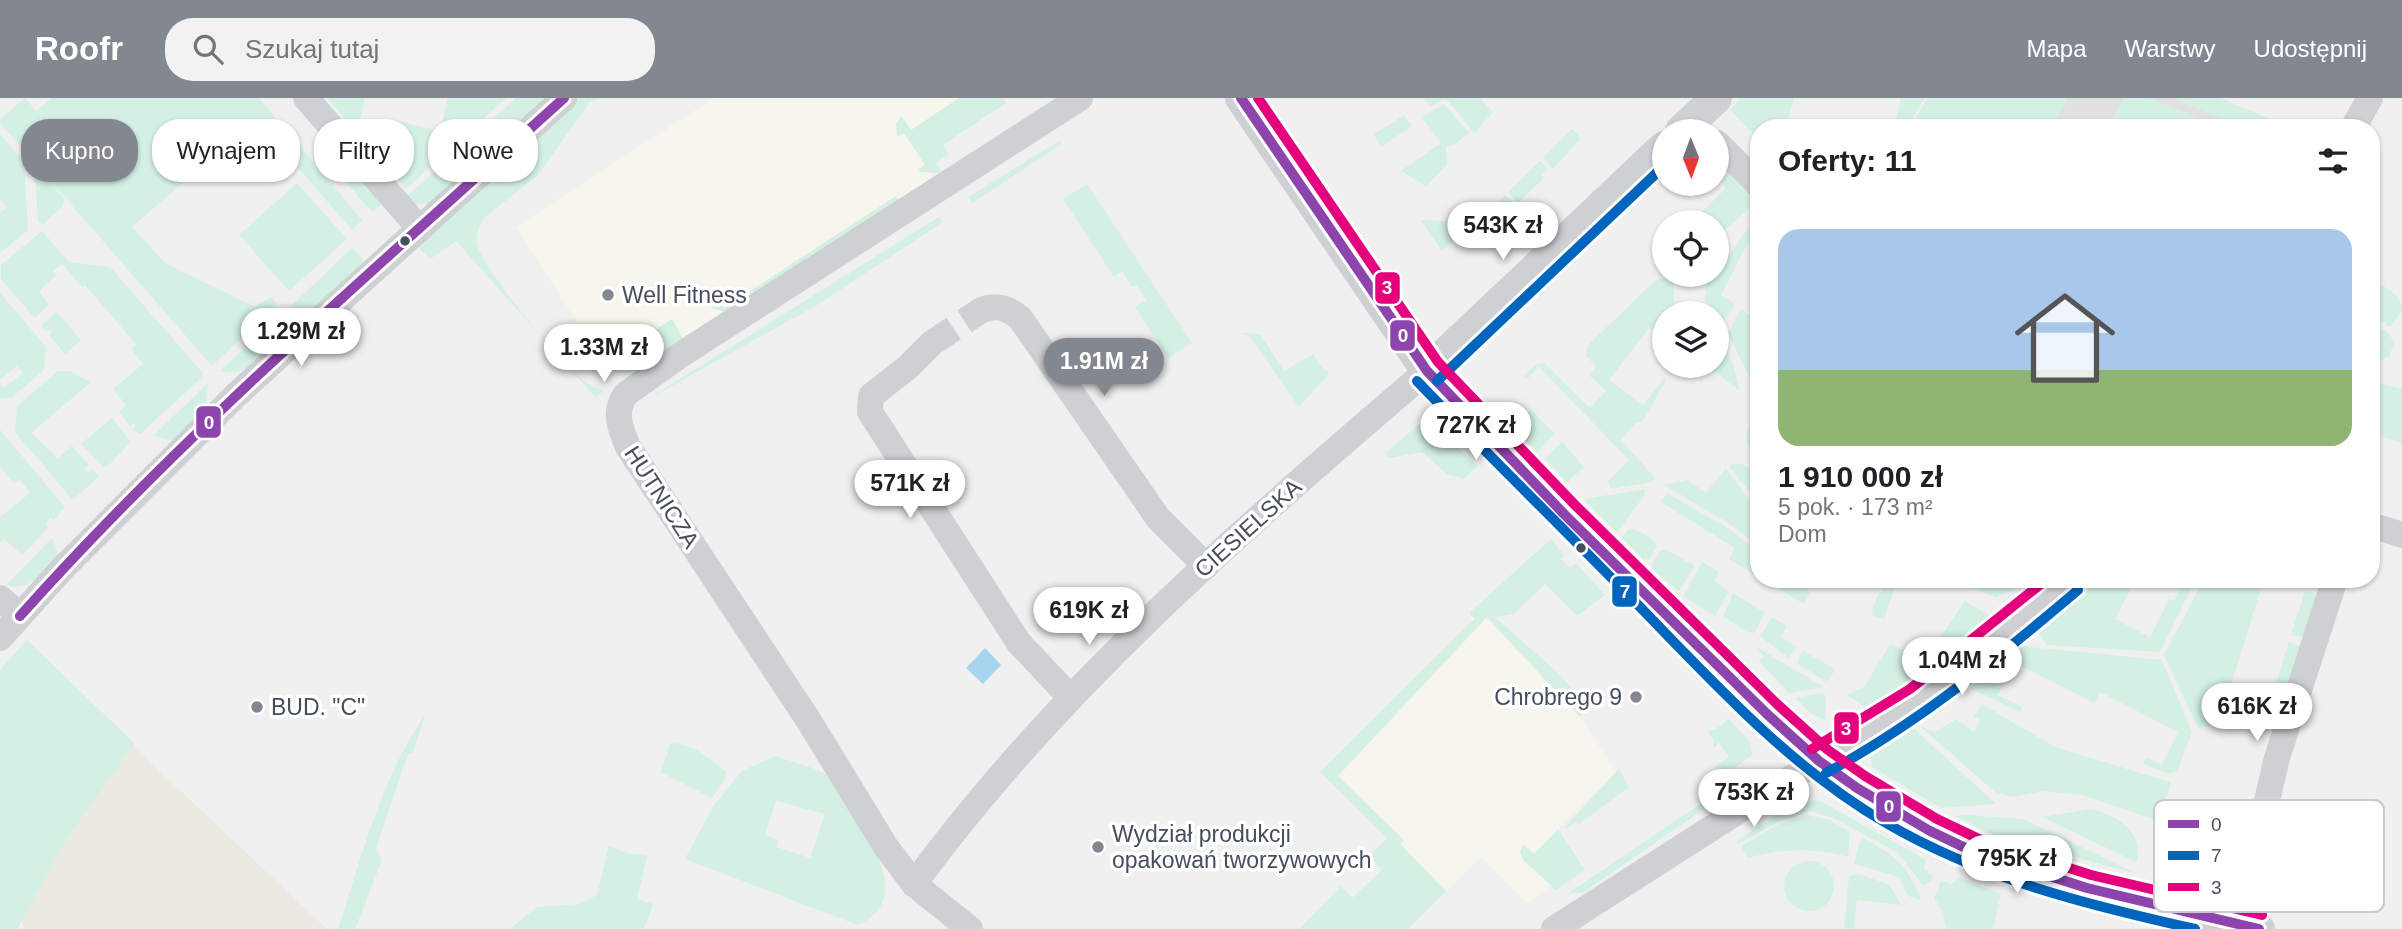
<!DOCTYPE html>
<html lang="pl">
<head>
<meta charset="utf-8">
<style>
	body { margin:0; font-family:Arial,sans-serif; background:#f2f2f2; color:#202124; height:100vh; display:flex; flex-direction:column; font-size:26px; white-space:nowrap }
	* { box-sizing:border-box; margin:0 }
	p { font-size:23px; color:#757577 }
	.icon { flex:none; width:38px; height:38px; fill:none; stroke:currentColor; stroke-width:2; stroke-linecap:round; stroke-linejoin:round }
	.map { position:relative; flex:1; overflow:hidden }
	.side { position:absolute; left:1750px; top:21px; width:630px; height:469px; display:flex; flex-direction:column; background:#fff; border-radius:28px; box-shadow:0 2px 5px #0004 }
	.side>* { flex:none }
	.top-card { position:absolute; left:21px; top:21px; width:665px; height:63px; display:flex; gap:14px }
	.needle { width:46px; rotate:179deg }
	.tools { position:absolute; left:1652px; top:21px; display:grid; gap:14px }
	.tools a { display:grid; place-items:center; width:77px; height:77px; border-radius:50%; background:#fff; box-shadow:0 2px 5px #0004; font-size:35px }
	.price { position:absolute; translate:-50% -60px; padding:0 16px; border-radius:24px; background:#fff; color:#222; font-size:23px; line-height:46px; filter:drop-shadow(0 2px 4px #0008) }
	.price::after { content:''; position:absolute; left:50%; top:42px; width:21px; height:16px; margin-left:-10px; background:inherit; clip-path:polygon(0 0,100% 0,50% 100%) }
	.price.selected { background:#828790; color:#fff }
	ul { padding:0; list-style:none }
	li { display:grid; align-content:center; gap:14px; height:371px; padding:0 28px }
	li+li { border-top:2px solid #e0e0e0 }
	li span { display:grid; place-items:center; height:217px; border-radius:21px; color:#555 }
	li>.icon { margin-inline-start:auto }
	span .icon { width:126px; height:126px; fill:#fffc; stroke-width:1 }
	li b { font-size:30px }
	h2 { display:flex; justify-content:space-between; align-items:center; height:84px; padding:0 28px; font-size:30px }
	.chip { padding:0 24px; border-radius:28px; background:#fff; box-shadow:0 2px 5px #0004; font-size:24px; line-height:63px }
	.chip.selected { background:#828790; color:#fff }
	header { display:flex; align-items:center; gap:42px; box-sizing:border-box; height:98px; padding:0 35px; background:#828790; color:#fff }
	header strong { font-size:33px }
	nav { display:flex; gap:38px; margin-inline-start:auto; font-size:24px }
	.search { width:490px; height:63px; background:#f2f2f2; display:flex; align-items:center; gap:18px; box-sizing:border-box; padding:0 24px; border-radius:28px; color:#757577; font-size:26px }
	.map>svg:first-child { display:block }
	.commercial { fill:#f7f6ec }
	.education { fill:#e2e1e2 }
	.green { fill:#d3f0e3; fill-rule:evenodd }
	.sand { fill:#ebeae1 }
	.water { fill:#a7d4ef }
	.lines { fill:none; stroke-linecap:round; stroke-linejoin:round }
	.minor-tunnel { stroke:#ced0d3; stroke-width:26; stroke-dasharray:26 13; stroke-linecap:butt }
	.minor { stroke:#ced0d3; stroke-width:26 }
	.tertiary { stroke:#ced0d3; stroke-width:32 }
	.bus-1-casing { stroke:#fff; stroke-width:16 }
	.bus-2-casing { stroke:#fff; stroke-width:16 }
	.bus-3-casing { stroke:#fff; stroke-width:16 }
	.bus-1 { stroke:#8e44ad; stroke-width:10 }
	.bus-2 { stroke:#0065bd; stroke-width:10 }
	.bus-3 { stroke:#e5007d; stroke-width:10 }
	.bus-dot { fill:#464e5d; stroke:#fff; stroke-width:2.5 }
	.poi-dot { fill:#828790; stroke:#fff; stroke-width:2.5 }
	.labels { text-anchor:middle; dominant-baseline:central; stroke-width:7; stroke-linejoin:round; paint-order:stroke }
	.poi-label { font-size:23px; fill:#464e5d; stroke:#fff; text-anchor:start }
	.street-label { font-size:23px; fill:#464e5d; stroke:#fff }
	.key { fill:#fff; stroke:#c8cace; stroke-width:2 }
	.key-label { font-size:19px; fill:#464e5d }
	.line-badge { stroke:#fff; stroke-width:2.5 }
	.badge-label { font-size:19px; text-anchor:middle; font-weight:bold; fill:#fff }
</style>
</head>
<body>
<header>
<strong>Roofr</strong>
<div class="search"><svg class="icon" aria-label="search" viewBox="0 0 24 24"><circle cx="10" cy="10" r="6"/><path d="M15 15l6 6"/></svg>Szukaj tutaj</div>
<nav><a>Mapa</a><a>Warstwy</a><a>Udostępnij</a></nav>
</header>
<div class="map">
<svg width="2402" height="831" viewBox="0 0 2402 831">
	<rect width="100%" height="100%" fill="#f0f0f0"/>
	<!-- commercial -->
	<g class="commercial">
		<polygon points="714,0 959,0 905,36 933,80 631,275 614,275 606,269 516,129"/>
		<polygon points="1476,509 1579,618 1616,674 1558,731 1585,772 1550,789 1528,805 1481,758 1446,793 1320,674 1472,523 1469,515"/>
	</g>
	<!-- education -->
	<polygon class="education" points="1954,0 2220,0 2291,30 1937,30"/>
	<!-- green -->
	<g class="green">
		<polygon points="25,0 36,13 51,0 259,0 362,122 352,132 275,43 252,62 234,40 132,129 165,165 255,209 271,199 277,206 212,268 0,25 0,21"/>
		<polygon points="327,0 365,0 359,27 370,31 367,47"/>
		<polygon points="448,0 506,0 406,91 385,65 388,50 393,51 390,65 405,68 409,52 395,48 400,31 392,29 394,22 440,33"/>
		<polygon points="516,0 546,0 429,106 411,105 406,99"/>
		<path d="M579,0H599L589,5L538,77L485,119C480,127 476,135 477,145C481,170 562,266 584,283C589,287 597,290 604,293L595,299L456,143L430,161L418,149Z"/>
		<polygon points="959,0 1003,0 1006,5 943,47 949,56 936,65 942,75 921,74 918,72 925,67 904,35 897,39 896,25 902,18 911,32"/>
		<polygon points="1424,0 1480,0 1493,14 1474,35 1448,3 1444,2 1430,9"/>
		<polygon points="1741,0 1794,0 1786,30 1759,30 1759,42 1730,12"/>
		<polygon points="1901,0 1925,0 1907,30 1894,30"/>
		<polygon points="1927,0 2068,0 2051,30 1910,30"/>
		<polygon points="2124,0 2150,0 2223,30 2106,30"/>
		<polygon points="2172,0 2220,0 2291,30 2244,30"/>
		<polygon points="1444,6 1469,35 1454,47 1446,48 1447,67 1426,88 1401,73 1441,45 1422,19"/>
		<polygon points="1404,17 1412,28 1381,49 1374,36"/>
		<polygon points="1572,31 1581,40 1553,71 1543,60"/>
		<polygon points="0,36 24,64 28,132 0,155 0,115 7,109 0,101"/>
		<polygon points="1059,43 1062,46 972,105 968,99"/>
		<polygon points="1717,60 1759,102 1717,139 1717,124 1692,124 1726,90 1717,80"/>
		<polygon points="1540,63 1548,71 1542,77 1544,80 1518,105 1508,94"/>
		<polygon points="354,72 382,106 374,113 370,112 343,81"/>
		<polygon points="41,74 65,101 62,109 43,126 38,124 35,77"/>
		<polygon points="297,85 347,141 289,193 239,137"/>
		<polygon points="1087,86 1192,245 1168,260 1135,209 1146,202 1137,188 1132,189 1122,173 1114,179 1063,101"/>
		<polygon points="1505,97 1513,104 1507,111 1509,114 1483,139 1473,129"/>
		<polygon points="896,98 899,103 724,214 712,210 711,203 715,197 724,210"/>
		<polygon points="1759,115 1755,131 1721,197 1733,204 1734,208 1722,225 1705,202 1706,189"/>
		<polygon points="939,119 943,124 817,207 643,304"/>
		<polygon points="1464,120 1469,123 1469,128 1442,153 1421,122 1447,123"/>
		<polygon points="42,133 69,164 110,169 203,275 201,280 140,336 132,332 136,327 134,325 130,328 119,314 126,307 113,291 143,266 131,251 136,246 85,187 82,189 62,166 53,173 56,177 39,193 49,207 35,220 1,181 1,167"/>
		<polygon points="352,150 363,160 363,165 303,223 291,208"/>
		<polygon points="1658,180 1668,180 1673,183 1675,215 1664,215 1664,238 1649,230 1609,282 1643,307 1665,279 1666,283 1642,324 1636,324 1621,342 1655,380 1653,384 1611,391 1608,383 1629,362 1539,269 1527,281 1523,278 1537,266 1544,265 1590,310 1606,293 1589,277 1596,268 1586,258 1587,248"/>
		<path d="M2374,184C2389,191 2402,197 2402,214L2389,229L2385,227L2386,224H2371V186Z"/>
		<polygon points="0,195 46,249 44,272 11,300 0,300 0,286 4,290 23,275 17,268 0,282"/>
		<polygon points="1741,211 1759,223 1759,263 1750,276 1753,278 1759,272 1759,360 1750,354 1746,340 1758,297 1728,235"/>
		<path d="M286,212L299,226C277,247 254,279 220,273Z"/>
		<polygon points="57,214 81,242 65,256 49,237 52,234 50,231 46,234 41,228"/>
		<path d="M672,221L684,242C663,255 625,293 603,265Z"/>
		<polygon points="2380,231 2389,235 2394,245 2389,259 2378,263 2371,261 2371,232"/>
		<polygon points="1717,233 1733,266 1740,293 1707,268 1717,268"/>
		<polygon points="1243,235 1260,236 1284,273 1313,256 1324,272 1329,274 1328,277 1299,309 1250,239"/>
		<polygon points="58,273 69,273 91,284 31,335 58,360 72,348 89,367 85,371 88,374 92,370 99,378 73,402 15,334 17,308"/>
		<polygon points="2371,283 2402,291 2402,345 2371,335"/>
		<polygon points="208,285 205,312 175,343 153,338"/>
		<polygon points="1531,312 1555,336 1537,354 1514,330"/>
		<polygon points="1427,319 1477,368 1464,381 1447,376 1422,354 1390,360 1385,356"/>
		<polygon points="112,320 131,344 107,369 104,369 81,346"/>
		<polygon points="0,332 65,409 54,423 51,420 45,425 48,430 22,457 4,441 0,444 0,419 30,395 20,382 14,386 0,369"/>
		<polygon points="1562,344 1584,369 1567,384 1545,360"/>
		<polygon points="1733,366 1742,366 1759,376 1759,406 1729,368"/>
		<polygon points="1726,370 1759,416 1759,441 1754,445 1730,426 1664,387 1687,382 1706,395"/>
		<polygon points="1644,391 1645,397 1617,434 1584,401"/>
		<polygon points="1667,395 1729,431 1759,454 1759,479 1729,461 1735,450 1661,404"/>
		<path d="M1629,431C1638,431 1654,440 1657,449L1649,462L1642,460L1622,439Z"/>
		<path d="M52,440L60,459C45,473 28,495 6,487Z"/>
		<polygon points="1551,441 1564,457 1561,461 1570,470 1576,465 1605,497 1577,518 1545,486 1514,516 1495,519 1557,574 1589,609 1579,618 1487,519 1338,678 1404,742 1400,746 1446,793 1408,831 1299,831 1341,788 1352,800 1382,772 1369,758 1387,740 1320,674 1474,521 1469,515"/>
		<polygon points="1665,451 1695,468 1679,493 1652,471 1652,466 1660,453"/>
		<polygon points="1702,464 1719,474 1714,483 1729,493 1715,518 1683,498"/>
		<polygon points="1763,481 1794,481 1810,494 1804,506"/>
		<polygon points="1881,481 1898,481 1884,521 1871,517 1876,501 1886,485"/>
		<polygon points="1970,481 2001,481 2012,487 2016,481 2021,481 2015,491 1996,499 1971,490"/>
		<polygon points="2098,481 2141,481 2139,486 2134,484 2115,521 2150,539 2169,501 2174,503 2185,481 2196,481 2160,554 2047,547 2037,533 2081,500"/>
		<polygon points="2204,481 2264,481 2227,600 2228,626 2198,630 2164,557"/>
		<polygon points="2305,493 2315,496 2317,499 2303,539 2291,537"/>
		<polygon points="1733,495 1765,515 1754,535 1747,534 1723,518"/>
		<polygon points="1965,503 1995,521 1951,557 1927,550 1930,545 1939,541"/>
		<polygon points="1772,519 1787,528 1781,539 1797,549 1789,560 1760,538"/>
		<polygon points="27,542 135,646 74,731 17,831 0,831 0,572"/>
		<polygon points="2289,544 2300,548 2286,591 2275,588"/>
		<path d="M1890,546C1906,553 1921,556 1924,575L1918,583L1872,614L1847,597L1864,589Z"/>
		<polygon points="2018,548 2162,562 2192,634 2177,673 2168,676 2143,666 2146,659 2162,667 2178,634 2100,594 2094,605 2015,565 1998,597 2022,609 2020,614 1968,589"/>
		<polygon points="1755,549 1756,549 1824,589 1789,595 1759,563 1764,558"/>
		<polygon points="1802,552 1835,571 1829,582 1825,583 1797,565"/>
		<polygon points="1822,595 1826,598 1826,623 1810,615 1795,600"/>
		<polygon points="1982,606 2055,649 2170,684 2171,687 2158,723 2083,697 2044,693 2012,699 1995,694 1920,628 1935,634 1956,621 1974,634 1980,622 1974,619"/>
		<path d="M425,617L413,655L408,656L376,750L382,762L356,829L355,831H338C362,758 381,680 425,617Z"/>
		<polygon points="1729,621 1750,644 1752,657 1722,679 1714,669 1729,659 1719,645 1713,650 1713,641 1707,633 1716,631"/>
		<polygon points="1911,628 1994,704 1995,706 1941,710 1872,669 1870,656"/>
		<polygon points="675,645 696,651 726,673 725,681 712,700 661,674 670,646"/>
		<path d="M775,658C788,663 816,669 826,677C836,684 843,703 850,713C872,747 913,801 858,827L685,761L714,707L742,673ZM776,703L825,716L810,760L777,749L779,742L765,737Z"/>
		<polygon points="1619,671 1629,689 1579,726 1576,723 1567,731 1565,729"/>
		<polygon points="1742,678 1746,682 1584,794 1567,796"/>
		<polygon points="1813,702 1820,703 1925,761 1924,771 1933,778 1931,783 1923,787 1897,754 1831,719 1810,713 1778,724 1737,747 1736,743 1787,710"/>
		<path d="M2091,711C2115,716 2146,734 2136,764L2042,719Z"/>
		<path d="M1807,717L1830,722L1850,734L1848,759C1813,750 1784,750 1748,760L1741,748L1776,728Z"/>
		<polygon points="1968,717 2023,721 2135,775 1999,739 1955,718"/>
		<polygon points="1558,731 1585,772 1556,792 1523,762 1520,754 1523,746 1534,756"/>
		<path d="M1863,740C1895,757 1906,766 1921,800L1918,802L1907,797L1899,779L1854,766L1860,742Z"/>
		<polygon points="609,748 627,755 647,758 637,801 653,806 644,831 510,831 537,809 579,806 597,797"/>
		<circle cx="1809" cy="788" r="25"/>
		<polygon points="1859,776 1890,787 1901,807 1857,802 1854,831 1844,831 1849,778"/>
		<polygon points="1960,779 2001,796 1993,831 1946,831 1943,814 1934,800 1941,783 1952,786"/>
	</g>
	<!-- sand -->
	<polygon class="sand" points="133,648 327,831 25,831 22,823 60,751"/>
	<!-- water -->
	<polygon class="water" points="985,550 1001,567 983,586 966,570"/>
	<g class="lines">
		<!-- minor-tunnel -->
		<polyline class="minor-tunnel" points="932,245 980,213"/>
		<!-- minor -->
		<g class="minor">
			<polyline points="306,0 420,131"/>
			<polyline points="2353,30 2370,0"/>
			<polyline points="1717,45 1759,87"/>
			<path d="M980,213C995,206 1007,209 1020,220L1158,420L1206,468"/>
			<polyline points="932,245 908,269 871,298 870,314 1019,545 1071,600"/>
			<polyline points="2371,427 2402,437"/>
			<polyline points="0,500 20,518"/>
			<polyline points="0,540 63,470 236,297 564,0"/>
			<path d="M914,786C1057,590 1244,430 1427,273"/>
			<polyline points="2238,826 2277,660 2335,481"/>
			<path d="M970,831L914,786L886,749L809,623L628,349C620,330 613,313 626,296L682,256L1080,0"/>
			<polyline points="1554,831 1768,694 1905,611 1958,573 2069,481"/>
		</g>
		<!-- tertiary -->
		<g class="tertiary">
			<polyline points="1241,0 1427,273 1565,417 1767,616 1819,663 1857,690 1930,733 1974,754 2087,790 2259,831"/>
			<polyline points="1681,33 1716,0"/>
			<polyline points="1427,273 1664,49"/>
		</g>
		<defs>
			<g id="bus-1">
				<polyline points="1241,0 1427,273 1565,417 1767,616 1819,663 1857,690 1930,733 1974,754 2087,790 2259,831"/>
				<path d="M20,518C187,331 379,168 564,0"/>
			</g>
			<g id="bus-2">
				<path d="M1417,283C1490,359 1566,433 1640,509C1716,587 1791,670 1886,725C1982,781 2088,807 2195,831"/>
				<polyline points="1437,283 1664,68"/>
				<path d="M1826,675C1918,625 1998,560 2078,492"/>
			</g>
			<g id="bus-3">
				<polyline points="1258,0 1438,264 1575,407 1777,606 1828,652 1865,678 1937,721 1979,741 2091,777 2262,817"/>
				<polyline points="1812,651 1910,591 2047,481"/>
			</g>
		</defs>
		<!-- bus-1 casing -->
		<use href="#bus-1" class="bus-1-casing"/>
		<!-- bus-2 casing -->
		<use href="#bus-2" class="bus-2-casing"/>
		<!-- bus-3 casing -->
		<use href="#bus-3" class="bus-3-casing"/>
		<!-- bus-1 -->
		<use href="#bus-1" class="bus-1"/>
		<!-- bus-2 -->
		<use href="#bus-2" class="bus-2"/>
		<!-- bus-3 -->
		<use href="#bus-3" class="bus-3"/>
	</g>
	<!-- markers -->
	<g class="bus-dot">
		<circle cx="405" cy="143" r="6"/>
		<circle cx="1581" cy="450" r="6"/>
	</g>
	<g class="poi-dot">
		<circle cx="608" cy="197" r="7"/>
		<circle cx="1636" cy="599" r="7"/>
		<circle cx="257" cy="609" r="7"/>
		<circle cx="1098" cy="749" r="7"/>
	</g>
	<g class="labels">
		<!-- poi labels -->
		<g class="poi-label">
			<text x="622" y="197">Well Fitness</text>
			<text x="1622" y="599" text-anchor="end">Chrobrego 9</text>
			<text x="271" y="609">BUD. "C"</text>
			<text x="1112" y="736">Wydział produkcji<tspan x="1112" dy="26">opakowań tworzywowych</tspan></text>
		</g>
		<!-- street labels -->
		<g class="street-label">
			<text transform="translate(662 399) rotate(57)">HUTNICZA</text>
			<text transform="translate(1248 430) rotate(-42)">CIESIELSKA</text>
		</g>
	</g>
	<!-- legend -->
	<rect x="2154" y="702" width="230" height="112" rx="10" class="key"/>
	<rect x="2168" y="722" width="31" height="8" fill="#8e44ad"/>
	<rect x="2168" y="753" width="31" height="9" fill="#0065bd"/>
	<rect x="2168" y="785" width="31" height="8" fill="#e5007d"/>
	<g class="key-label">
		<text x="2211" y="733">0</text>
		<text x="2211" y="764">7</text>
		<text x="2211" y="796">3</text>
	</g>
	<g class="line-badge">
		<rect x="1374" y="173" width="27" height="34" rx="7" fill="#e5007d"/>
		<rect x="1389" y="221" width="27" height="33" rx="7" fill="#8e44ad"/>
		<rect x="195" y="307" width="27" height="34" rx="7" fill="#8e44ad"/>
		<rect x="1611" y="477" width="27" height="33" rx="7" fill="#0065bd"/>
		<rect x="1833" y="613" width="27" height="34" rx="7" fill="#e5007d"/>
		<rect x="1875" y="692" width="27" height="33" rx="7" fill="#8e44ad"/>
	</g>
	<g class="badge-label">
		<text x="1387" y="196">3</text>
		<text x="1403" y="244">0</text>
		<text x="209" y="331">0</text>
		<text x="1625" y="500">7</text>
		<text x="1846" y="637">3</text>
		<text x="1889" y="715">0</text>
	</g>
</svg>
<div class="tools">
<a><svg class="needle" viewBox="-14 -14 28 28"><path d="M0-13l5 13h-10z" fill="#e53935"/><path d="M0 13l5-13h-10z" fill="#757577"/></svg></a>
<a><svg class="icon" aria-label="locate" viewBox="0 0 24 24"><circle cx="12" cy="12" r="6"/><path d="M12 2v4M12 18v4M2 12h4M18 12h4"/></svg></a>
<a><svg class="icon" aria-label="layers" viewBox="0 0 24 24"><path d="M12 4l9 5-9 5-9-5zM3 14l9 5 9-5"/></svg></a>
</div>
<b class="price" style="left:1503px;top:164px">543K zł</b>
<b class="price" style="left:301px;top:270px">1.29M zł</b>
<b class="price" style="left:604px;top:286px">1.33M zł</b>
<b class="price selected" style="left:1104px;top:300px">1.91M zł</b>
<b class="price" style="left:1476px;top:364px">727K zł</b>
<b class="price" style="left:910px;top:422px">571K zł</b>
<b class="price" style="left:1089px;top:549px">619K zł</b>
<b class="price" style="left:1962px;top:599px">1.04M zł</b>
<b class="price" style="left:2257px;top:645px">616K zł</b>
<b class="price" style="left:1754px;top:731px">753K zł</b>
<b class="price" style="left:2017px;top:797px">795K zł</b>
<div class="top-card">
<a class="chip selected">Kupno</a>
<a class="chip">Wynajem</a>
<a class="chip">Filtry</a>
<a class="chip">Nowe</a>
</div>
<section class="side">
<h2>Oferty: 11<svg class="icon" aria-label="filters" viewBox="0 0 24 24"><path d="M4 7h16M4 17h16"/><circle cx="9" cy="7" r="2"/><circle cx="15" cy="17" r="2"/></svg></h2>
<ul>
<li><span style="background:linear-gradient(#a9c7e8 65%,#8fb573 0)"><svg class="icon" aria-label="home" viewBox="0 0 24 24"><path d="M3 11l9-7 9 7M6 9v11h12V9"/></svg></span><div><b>1 910 000 zł</b><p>5 pok. · 173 m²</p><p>Dom</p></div></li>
</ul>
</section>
</div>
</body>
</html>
